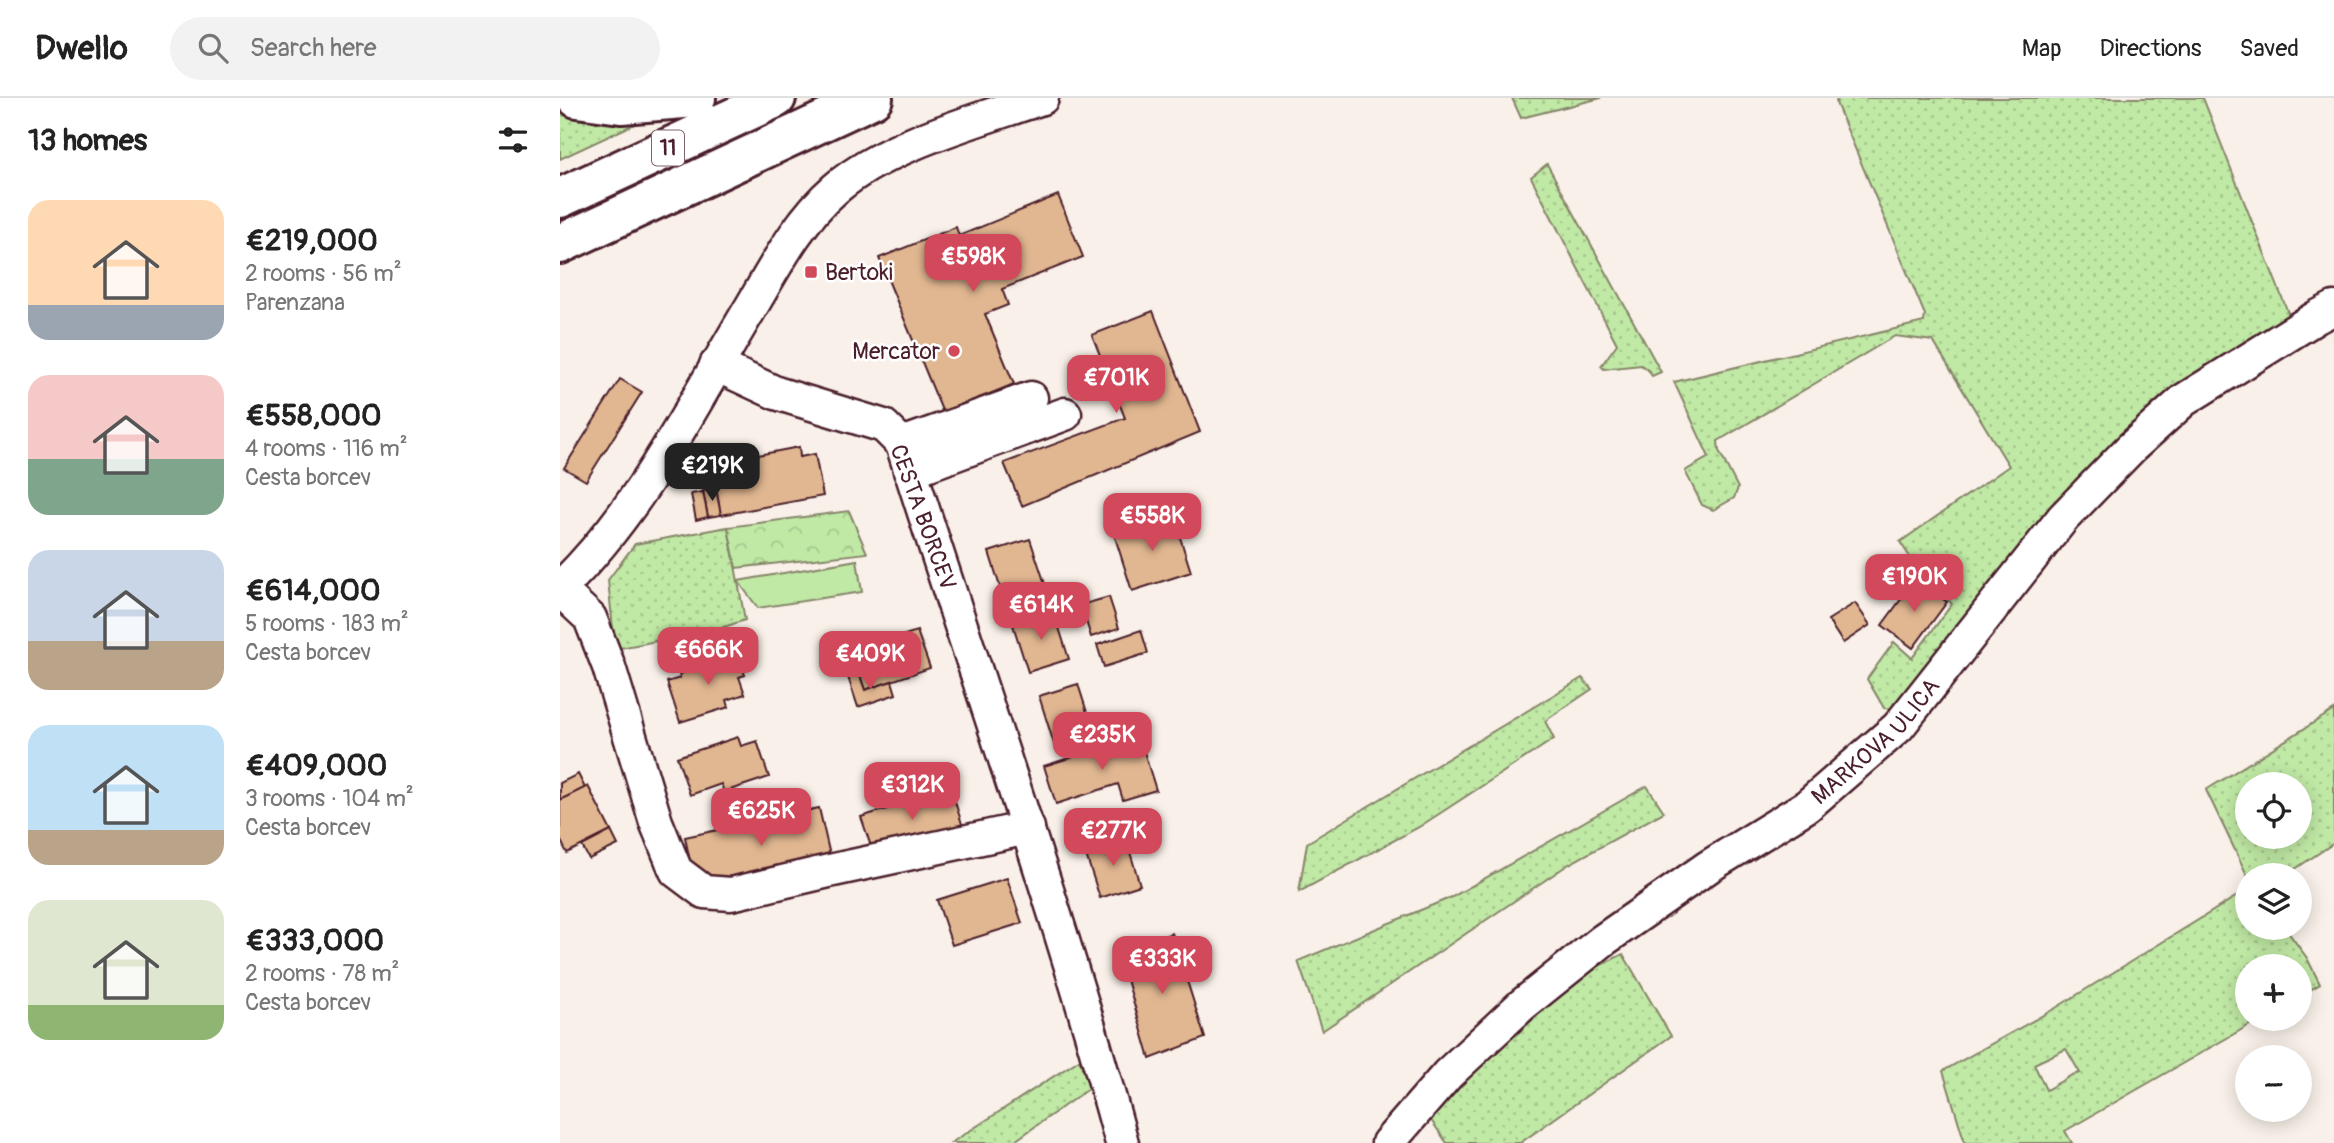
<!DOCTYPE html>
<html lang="en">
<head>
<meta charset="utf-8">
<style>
	body { margin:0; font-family:Pangolin,sans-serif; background:#f2f2f2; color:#222; height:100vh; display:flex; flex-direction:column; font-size:26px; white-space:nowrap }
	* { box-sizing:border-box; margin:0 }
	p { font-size:23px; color:#767676 }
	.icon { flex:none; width:38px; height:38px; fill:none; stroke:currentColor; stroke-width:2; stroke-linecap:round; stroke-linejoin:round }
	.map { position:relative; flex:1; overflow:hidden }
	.drawer { display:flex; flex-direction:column; background:#fff; width:560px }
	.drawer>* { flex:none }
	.controls { position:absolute; left:1675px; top:674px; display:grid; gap:14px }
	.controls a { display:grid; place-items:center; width:77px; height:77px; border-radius:50%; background:#fff; box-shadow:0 4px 18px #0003; font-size:35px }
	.price { position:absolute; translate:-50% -60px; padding:0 16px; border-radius:14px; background:#d1495b; color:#fff; font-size:23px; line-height:46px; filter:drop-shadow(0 2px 4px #0008) }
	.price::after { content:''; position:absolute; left:50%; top:42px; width:21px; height:16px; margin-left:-10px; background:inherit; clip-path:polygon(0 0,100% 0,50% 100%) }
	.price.selected { background:#222; color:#fff }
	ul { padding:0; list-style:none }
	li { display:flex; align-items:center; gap:21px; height:175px; padding:0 28px }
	li span { display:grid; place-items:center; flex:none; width:196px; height:140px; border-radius:21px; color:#555 }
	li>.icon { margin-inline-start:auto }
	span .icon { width:84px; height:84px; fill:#fffc; stroke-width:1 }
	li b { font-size:30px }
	h2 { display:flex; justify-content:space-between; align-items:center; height:84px; padding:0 28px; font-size:30px }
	header { display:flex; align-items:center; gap:42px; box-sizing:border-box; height:98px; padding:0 35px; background:#fff; border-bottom:2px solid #e0e0e0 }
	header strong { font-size:33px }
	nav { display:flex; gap:38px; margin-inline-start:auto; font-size:24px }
	.search { width:490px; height:63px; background:#f2f2f2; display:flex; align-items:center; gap:18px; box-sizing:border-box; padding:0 24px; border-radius:38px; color:#767676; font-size:26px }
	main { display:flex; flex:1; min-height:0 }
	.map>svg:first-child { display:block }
	.grass { fill:url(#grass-dots); stroke:#858468; stroke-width:2; fill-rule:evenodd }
	.park { fill:url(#park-crowns); stroke:#858468; stroke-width:2 }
	.garden { fill:#c0e9a5; stroke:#858468; stroke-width:2 }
	.building { fill:#e1b791; stroke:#4a1f2b; stroke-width:2 }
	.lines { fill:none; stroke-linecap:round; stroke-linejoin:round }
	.minor-casing { stroke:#4a1f2b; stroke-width:37 }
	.highway-casing { stroke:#4a1f2b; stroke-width:44 }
	.minor { stroke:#fff; stroke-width:32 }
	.highway { stroke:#fff; stroke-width:38 }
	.poi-dot { fill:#d1495b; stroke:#fff; stroke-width:2.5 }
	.labels { text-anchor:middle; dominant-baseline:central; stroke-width:5; stroke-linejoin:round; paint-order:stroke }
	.shield { fill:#fff; stroke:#80626b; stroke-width:2 }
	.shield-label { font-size:21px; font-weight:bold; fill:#4a1f2b }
	.poi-label { font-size:23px; fill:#4a1f2b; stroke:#fff; text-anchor:start }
	.street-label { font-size:23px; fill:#4a1f2b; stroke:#fff }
</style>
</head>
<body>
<header>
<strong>Dwello</strong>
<div class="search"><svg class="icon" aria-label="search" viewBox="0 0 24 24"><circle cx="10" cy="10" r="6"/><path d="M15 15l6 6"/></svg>Search here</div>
<nav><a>Map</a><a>Directions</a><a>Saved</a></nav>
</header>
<main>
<section class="drawer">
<h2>13 homes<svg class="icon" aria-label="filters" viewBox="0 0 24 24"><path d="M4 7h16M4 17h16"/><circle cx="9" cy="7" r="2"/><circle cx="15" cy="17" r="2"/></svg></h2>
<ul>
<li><span style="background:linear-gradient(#ffd9b3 75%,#9aa5b1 0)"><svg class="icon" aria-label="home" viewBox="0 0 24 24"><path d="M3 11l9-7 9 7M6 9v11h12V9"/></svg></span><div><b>€219,000</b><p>2 rooms · 56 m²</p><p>Parenzana</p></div></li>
<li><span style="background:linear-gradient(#f6c9c9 60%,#7fa58c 0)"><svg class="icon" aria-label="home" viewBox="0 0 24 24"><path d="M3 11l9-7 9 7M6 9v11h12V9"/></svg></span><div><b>€558,000</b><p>4 rooms · 116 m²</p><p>Cesta borcev</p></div></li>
<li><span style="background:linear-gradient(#c9d6e8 65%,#b9a48a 0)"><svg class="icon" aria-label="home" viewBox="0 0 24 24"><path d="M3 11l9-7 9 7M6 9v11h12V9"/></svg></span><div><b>€614,000</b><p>5 rooms · 183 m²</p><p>Cesta borcev</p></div></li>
<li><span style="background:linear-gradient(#bfe0f5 75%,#b9a48a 0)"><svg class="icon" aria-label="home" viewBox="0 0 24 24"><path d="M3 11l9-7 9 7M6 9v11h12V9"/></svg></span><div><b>€409,000</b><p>3 rooms · 104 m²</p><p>Cesta borcev</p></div></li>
<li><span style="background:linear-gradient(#dfe7d0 75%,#8fb573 0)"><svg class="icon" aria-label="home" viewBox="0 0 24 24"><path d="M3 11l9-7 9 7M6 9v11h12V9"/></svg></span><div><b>€333,000</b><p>2 rooms · 78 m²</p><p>Cesta borcev</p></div></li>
</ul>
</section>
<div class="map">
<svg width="1774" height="1045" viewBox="0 0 1774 1045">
	<defs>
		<pattern id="grass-dots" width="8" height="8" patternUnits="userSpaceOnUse" patternTransform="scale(1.75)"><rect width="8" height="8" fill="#c0e9a5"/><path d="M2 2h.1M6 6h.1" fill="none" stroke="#a6c78e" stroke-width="1.8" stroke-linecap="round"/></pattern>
		<pattern id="park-crowns" width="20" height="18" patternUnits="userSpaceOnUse" patternTransform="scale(1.75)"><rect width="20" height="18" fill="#c0e9a5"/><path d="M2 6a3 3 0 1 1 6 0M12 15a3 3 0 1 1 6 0" fill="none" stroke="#a6c78e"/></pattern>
	</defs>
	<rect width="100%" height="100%" fill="#f9f1e9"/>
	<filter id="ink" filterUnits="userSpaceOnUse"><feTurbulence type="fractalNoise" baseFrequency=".0143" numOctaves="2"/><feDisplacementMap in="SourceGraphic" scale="14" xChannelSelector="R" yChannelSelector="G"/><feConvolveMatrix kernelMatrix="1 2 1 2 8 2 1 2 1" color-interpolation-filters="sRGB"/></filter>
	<g filter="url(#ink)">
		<!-- grass -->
		<g class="grass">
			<polygon points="952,0 1041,0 961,20"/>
			<polygon points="1277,0 1643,0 1731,222 1636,283 1333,611 1324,610 1307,581 1334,544 1352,560 1392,506 1354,465 1340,444 1449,368 1373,243 1335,238 1158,343 1159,353 1178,390 1174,400 1153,412 1142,407 1125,373 1149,359 1114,284 1364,224 1365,217 1276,5"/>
			<polygon points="0,12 77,25 0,61"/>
			<polygon points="987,66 1101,274 1092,278 1089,273 1081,267 1044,271 1041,268 1057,246 971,79"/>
			<polygon points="168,429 185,522 158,531 55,551 48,482 75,446"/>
			<polygon points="1022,580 1032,591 985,623 994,641 859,729 739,794 747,745"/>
			<path d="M1774,612V745L1726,777H1687L1646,692ZM1687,686H1740V738H1687Z"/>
			<polygon points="1087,688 1104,714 1009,766 762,933 738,863 892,799"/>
			<path d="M1687,788V830H1725L1747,860L1760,886L1740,898V868H1687V920L1700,921L1505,1033L1512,1045H1405L1383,973L1494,911L1685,793ZM1506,951L1520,975L1512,977L1486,992L1474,966Z"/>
			<polygon points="1063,856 1111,938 960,1045 887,1045 866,1015 1027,874"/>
			<polygon points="519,962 532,988 452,1045 391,1045"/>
		</g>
		<!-- park -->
		<polygon class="park" points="289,413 307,455 176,470 168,429"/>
		<!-- garden -->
		<polygon class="garden" points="297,462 302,494 198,510 178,483"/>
		<!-- building -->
		<g class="building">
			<polygon points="498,97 523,159 442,191 448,207 425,216 454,286 383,315 319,160 396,129 399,138"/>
			<polygon points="593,213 640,334 462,408 444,365 565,320 532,237"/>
			<polygon points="60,281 82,294 26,383 4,370"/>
			<polygon points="239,349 240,359 255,356 263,398 161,417 153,375 180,370 178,361"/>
			<polygon points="156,391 161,417 148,419 143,393"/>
			<polygon points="143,394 148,419 136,422 131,396"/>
			<polygon points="613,417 631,474 572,493 554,436"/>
			<polygon points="470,441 489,498 447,511 429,454"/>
			<polygon points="1356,481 1387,504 1353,550 1322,527"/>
			<polygon points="549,499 559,530 531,539 521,507"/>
			<polygon points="1295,505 1310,527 1283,545 1268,522"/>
			<polygon points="494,514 509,561 468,574 453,527"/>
			<polygon points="581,532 588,555 544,569 537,547"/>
			<polygon points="357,533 370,570 305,592 289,545 311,537 314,547"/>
			<polygon points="173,539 177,552 157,558 154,546"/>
			<polygon points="177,552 185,577 179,579 185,596 167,602 169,609 120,624 107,584 120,580 119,576 141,569 139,564"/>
			<polygon points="299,575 305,592 332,583 336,596 298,609 288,579"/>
			<polygon points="518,586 533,633 494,646 479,598"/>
			<polygon points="579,638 596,692 563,702 558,686 496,706 484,668"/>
			<polygon points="178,639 181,648 197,643 209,679 164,694 161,686 130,697 117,659"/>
			<polygon points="18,676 25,690 0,702 0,685"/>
			<polygon points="28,688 51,733 7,755 0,741 0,702"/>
			<polygon points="391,691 403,729 314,757 301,719"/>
			<polygon points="259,710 272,766 171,786 132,774 125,739"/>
			<polygon points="51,733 58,747 29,761 22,748"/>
			<polygon points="566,741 580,787 540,800 525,754"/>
			<polygon points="447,780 462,825 392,847 377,802"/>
			<polygon points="612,835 645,940 590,961 559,854"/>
		</g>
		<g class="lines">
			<defs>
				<g id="minor">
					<path d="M156,267L216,295L324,328L342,346C416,579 498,809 562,1045"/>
					<polyline points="342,346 471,300"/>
					<polyline points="350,373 505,316"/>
					<path d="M0,490C82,411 132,307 190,211C215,169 238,123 275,91C325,47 419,22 482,0"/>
					<polyline points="0,492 30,520 49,569 96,724 116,773 144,794 171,796 269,773 468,730"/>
					<path id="s1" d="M828,1045L888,976L962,907L1042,843L1148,769L1247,708L1338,629L1503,420L1571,350L1624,302L1757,219L1774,210"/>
				</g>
				<g id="highway">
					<polyline points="17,0 61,6 136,0"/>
					<polyline points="0,100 216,0"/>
					<polyline points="0,146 313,0"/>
				</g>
			</defs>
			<!-- minor casing -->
			<use href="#minor" class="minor-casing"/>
			<!-- highway casing -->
			<use href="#highway" class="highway-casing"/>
			<!-- minor -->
			<use href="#minor" class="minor"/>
			<!-- highway -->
			<use href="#highway" class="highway"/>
		</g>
	</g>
	<!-- markers -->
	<g class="poi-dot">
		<rect x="244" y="167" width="14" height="14" rx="3.5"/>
		<circle cx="394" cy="253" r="7"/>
	</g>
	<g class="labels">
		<!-- shield labels -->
		<rect class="shield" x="92" y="32.5" width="32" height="35" rx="5"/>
		<g class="shield-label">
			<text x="108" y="50">11</text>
		</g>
		<!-- poi labels -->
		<g class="poi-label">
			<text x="265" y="174">Bertoki</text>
			<text x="380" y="253" text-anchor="end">Mercator</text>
		</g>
		<!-- street labels -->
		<g class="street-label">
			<text transform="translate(363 419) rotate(70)">CESTA BORCEV</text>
			<text stroke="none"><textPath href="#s1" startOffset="635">MARKOVA ULICA</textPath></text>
		</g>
	</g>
</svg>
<div class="controls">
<a><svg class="icon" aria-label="locate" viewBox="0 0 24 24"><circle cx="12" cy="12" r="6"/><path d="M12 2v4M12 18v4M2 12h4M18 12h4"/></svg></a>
<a><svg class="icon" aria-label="layers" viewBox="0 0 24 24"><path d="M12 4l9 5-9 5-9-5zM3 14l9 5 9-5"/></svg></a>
<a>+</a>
<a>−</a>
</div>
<b class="price" style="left:413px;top:196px">€598K</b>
<b class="price" style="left:556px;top:317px">€701K</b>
<b class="price selected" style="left:152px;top:405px">€219K</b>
<b class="price" style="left:592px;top:455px">€558K</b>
<b class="price" style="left:1354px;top:516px">€190K</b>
<b class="price" style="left:481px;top:544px">€614K</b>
<b class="price" style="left:148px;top:589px">€666K</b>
<b class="price" style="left:310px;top:593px">€409K</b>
<b class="price" style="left:542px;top:674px">€235K</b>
<b class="price" style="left:352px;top:724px">€312K</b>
<b class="price" style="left:201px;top:750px">€625K</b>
<b class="price" style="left:553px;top:770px">€277K</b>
<b class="price" style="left:602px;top:898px">€333K</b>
</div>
</main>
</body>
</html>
